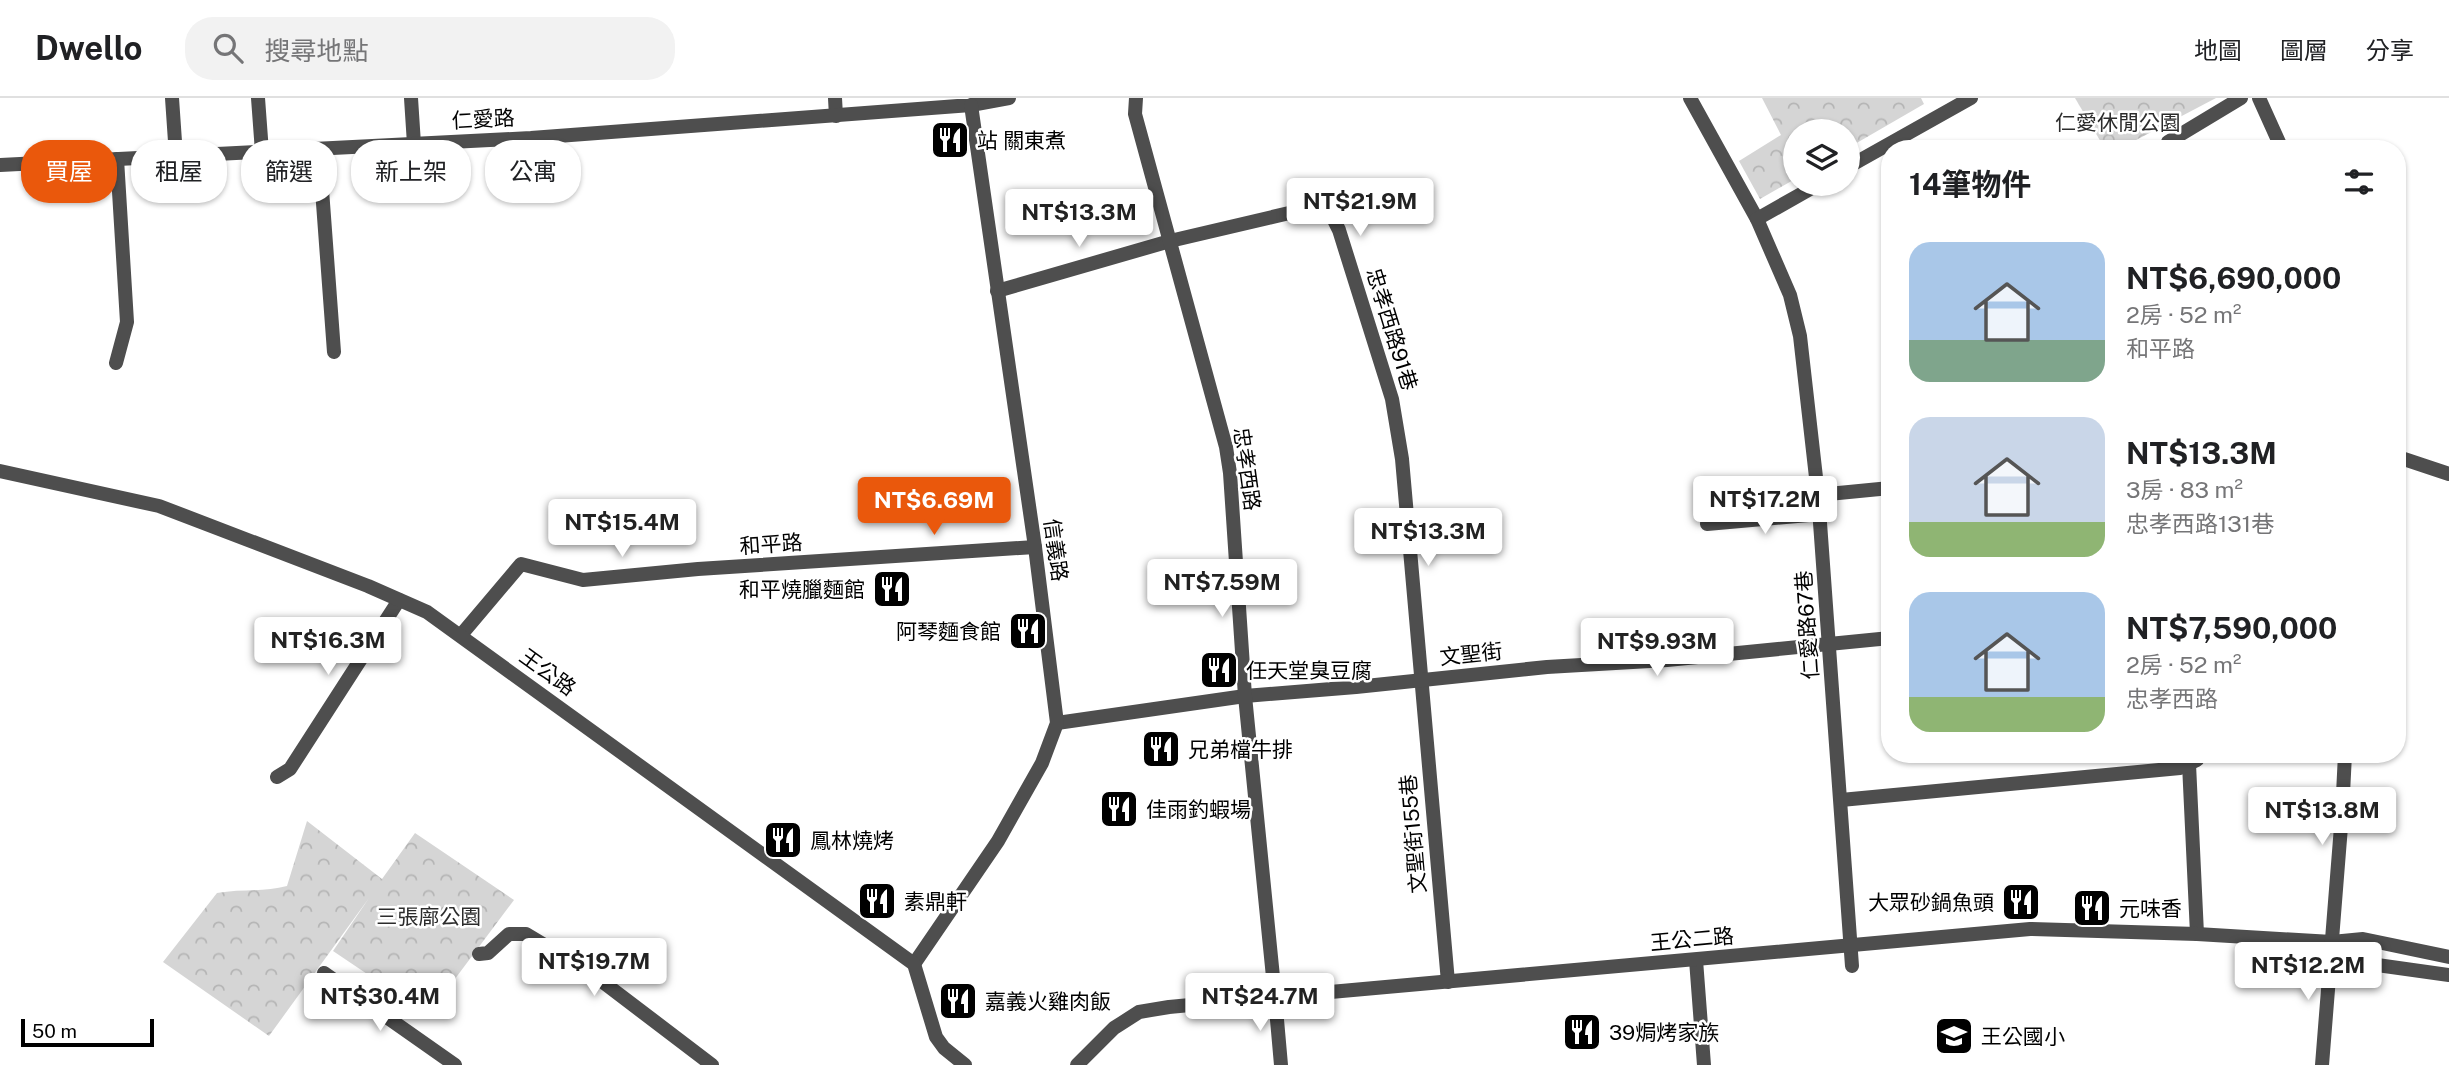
<!DOCTYPE html>
<html lang="zh-TW">
<head>
<meta charset="utf-8">
<style>
	body { margin:0; font-family:"Public Sans","Noto Sans TC",sans-serif; background:#f2f2f2; color:#202124; height:100vh; display:flex; flex-direction:column; font-size:26px; white-space:nowrap }
	* { box-sizing:border-box; margin:0 }
	p { font-size:23px; color:#757577 }
	.icon { flex:none; width:38px; height:38px; fill:none; stroke:currentColor; stroke-width:2; stroke-linecap:round; stroke-linejoin:round }
	.map { position:relative; flex:1; overflow:hidden }
	.panel { position:absolute; left:1881px; top:42px; width:525px; height:623px; display:flex; flex-direction:column; background:#fff; border-radius:28px; box-shadow:0 2px 5px #0004 }
	.panel>* { flex:none }
	.top-card { position:absolute; left:21px; top:42px; width:665px; height:63px; display:flex; gap:14px }
	.tools { position:absolute; left:1783px; top:21px; display:grid; gap:14px }
	.tools a { display:grid; place-items:center; width:77px; height:77px; border-radius:50%; background:#fff; box-shadow:0 2px 5px #0004; font-size:35px }
	.scale { position:absolute; left:21px; bottom:18px; width:133px; box-sizing:border-box; padding-left:7px; border:4px solid #000; border-top:0; font-size:19px; line-height:24px; white-space:nowrap; color:#000; -webkit-text-stroke:5px #fff; paint-order:stroke }
	.price { position:absolute; translate:-50% -60px; padding:0 16px; border-radius:7px; background:#fff; color:#222; font-size:23px; line-height:46px; filter:drop-shadow(0 2px 4px #0008) }
	.price::after { content:''; position:absolute; left:50%; top:42px; width:21px; height:16px; margin-left:-10px; background:inherit; clip-path:polygon(0 0,100% 0,50% 100%) }
	.price.current { background:#ea580c; color:#fff }
	ul { padding:0; list-style:none }
	li { display:flex; align-items:center; gap:21px; height:175px; padding:0 28px }
	li span { display:grid; place-items:center; flex:none; width:196px; height:140px; border-radius:21px; color:#555 }
	li>.icon { margin-inline-start:auto }
	span .icon { width:84px; height:84px; fill:#fffc; stroke-width:1 }
	li b { font-size:30px }
	h2 { display:flex; justify-content:space-between; align-items:center; height:84px; padding:0 28px; font-size:30px }
	.chip { padding:0 24px; border-radius:28px; background:#fff; box-shadow:0 2px 5px #0004; font-size:24px; line-height:63px }
	.chip.current { background:#ea580c; color:#fff }
	header { display:flex; align-items:center; gap:42px; box-sizing:border-box; height:98px; padding:0 35px; background:#fff; border-bottom:2px solid #e0e0e0 }
	header strong { font-size:33px }
	nav { display:flex; gap:38px; margin-inline-start:auto; font-size:24px }
	.search { width:490px; height:63px; background:#f2f2f2; display:flex; align-items:center; gap:18px; box-sizing:border-box; padding:0 24px; border-radius:28px; color:#757577; font-size:26px }
	.map>svg:first-child { display:block }
	.park { fill:url(#park-crowns) }
	.lines { fill:none; stroke-linecap:round; stroke-linejoin:round }
	.minor { stroke:#4e4e4e; stroke-width:14 }
	.tertiary { stroke:#4e4e4e; stroke-width:14 }
	.labels { text-anchor:middle; dominant-baseline:central; stroke-width:5; stroke-linejoin:round; paint-order:stroke }
	.street-label { font-size:21px; fill:#000; stroke:#fff }
	.park-label { font-size:21px; fill:#2c2c2c; stroke:#fff }
	.poi-label { font-size:21px; fill:#000; stroke:#fff; text-anchor:start }
</style>
</head>
<body>
<header>
<strong>Dwello</strong>
<div class="search"><svg class="icon" aria-label="search" viewBox="0 0 24 24"><circle cx="10" cy="10" r="6"/><path d="M15 15l6 6"/></svg>搜尋地點</div>
<nav><a>地圖</a><a>圖層</a><a>分享</a></nav>
</header>
<div class="map">
<svg width="2449" height="967" viewBox="0 0 2449 967">
	<defs>
		<pattern id="park-crowns" width="20" height="18" patternUnits="userSpaceOnUse" patternTransform="scale(1.75)"><rect width="20" height="18" fill="#d5d5d5"/><path d="M2 6a3 3 0 1 1 6 0M12 15a3 3 0 1 1 6 0" fill="none" stroke="#b5b5b5"/></pattern>
	</defs>
	<rect width="100%" height="100%" fill="#fff"/>
	<!-- park -->
	<g class="park">
		<polygon points="1762,0 1921,0 1924,6 1848,50 1848,33 1796,33 1795,81 1760,101 1739,63 1781,37"/>
		<polygon points="2075,0 2216,0 2119,51 2105,51"/>
		<path d="M307,723L382,781L415,735L514,802L428,917L333,853L369,800L269,938L163,864L217,795C240,791 264,794 287,788Z"/>
	</g>
	<g class="lines">
		<!-- minor -->
		<g class="minor">
			<polyline points="172,0 176,58"/>
			<polyline points="258,0 262,54"/>
			<polyline points="411,0 414,46"/>
			<polyline points="835,0 836,18"/>
			<polyline points="1690,0 1757,121 1790,197 1800,238 1818,397 1852,868"/>
			<polyline points="2168,44 2241,0"/>
			<polyline points="319,51 334,254"/>
			<polyline points="0,67 531,40 971,7 1009,0"/>
			<polyline points="1848,69 1971,0"/>
			<polyline points="1757,121 1819,86"/>
			<polyline points="997,193 1170,143 1315,109 1329,112 1339,132 1392,301 1402,361 1448,884"/>
			<polyline points="116,265 127,224 117,61"/>
			<polyline points="2398,359 2449,376"/>
			<polyline points="1818,397 1890,390"/>
			<polyline points="1707,426 1820,416"/>
			<polyline points="461,537 521,466 583,482 698,471 1035,449"/>
			<polyline points="1057,625 1245,598 1356,589 1547,569 1667,562 1890,540"/>
			<polyline points="2189,666 2197,836"/>
			<polyline points="277,679 290,671 399,502"/>
			<polyline points="1841,702 2180,670 2197,662 2196,656"/>
			<polyline points="2332,844 2363,865 2449,877"/>
			<polyline points="479,856 488,855 509,836 526,836 591,875 712,967"/>
			<polyline points="1696,862 1704,967"/>
			<polyline points="914,866 998,743 1042,665 1057,625 1035,449 971,7"/>
			<polyline points="324,875 455,967"/>
			<polyline points="1281,967 1275,899 2030,831 2197,836 2332,844 2363,841 2449,859"/>
		</g>
		<!-- tertiary -->
		<g class="tertiary">
			<polyline points="2259,0 2282,51"/>
			<polyline points="0,373 159,408 368,488 427,514 914,866 936,939 944,950 965,967"/>
			<polyline points="1077,967 1114,930 1139,914 1169,909 1275,899 1245,598 1230,375 1226,349 1135,16 1136,0"/>
			<polyline points="2322,967 2342,716 2345,656"/>
		</g>
	</g>
	<!-- icons -->
	<defs>
		<symbol id="restaurant-square" viewBox="-11 -11 22 22"><rect x="-9" y="-9" width="18" height="18" rx="4" fill="#000" stroke="#fff"/><path d="M-5-6h1v4h1v-4h1v4h1v-4h1v5L-1.5 .5V6h-2V.5L-5-1ZM5-6V6H3V1.5H1.5Q1.5-4 5-6Z" fill="#fff"/></symbol>
		<symbol id="school-square" viewBox="-11 -11 22 22"><rect x="-9" y="-9" width="18" height="18" rx="4" fill="#000" stroke="#fff"/><path d="M0-5L7-2L0 1L-7-2ZM-4 1L0 2.5L4 1V4Q0 6-4 4Z" fill="#fff"/></symbol>
	</defs>
	<g fill-rule="evenodd">
		<use href="#restaurant-square" x="928" y="20" width="44" height="44"/>
		<use href="#restaurant-square" x="870" y="469" width="44" height="44"/>
		<use href="#restaurant-square" x="1006" y="511" width="44" height="44"/>
		<use href="#restaurant-square" x="1197" y="550" width="44" height="44"/>
		<use href="#restaurant-square" x="1139" y="629" width="44" height="44"/>
		<use href="#restaurant-square" x="1097" y="689" width="44" height="44"/>
		<use href="#restaurant-square" x="761" y="720" width="44" height="44"/>
		<use href="#restaurant-square" x="855" y="781" width="44" height="44"/>
		<use href="#restaurant-square" x="1999" y="782" width="44" height="44"/>
		<use href="#restaurant-square" x="2070" y="788" width="44" height="44"/>
		<use href="#restaurant-square" x="936" y="881" width="44" height="44"/>
		<use href="#restaurant-square" x="1560" y="912" width="44" height="44"/>
		<use href="#school-square" x="1932" y="916" width="44" height="44"/>
	</g>
	<g class="labels">
		<!-- street labels -->
		<g class="street-label">
			<text transform="translate(483 21) rotate(-3)">仁愛路</text>
			<text transform="translate(1392 231) rotate(73)">忠孝西路91巷</text>
			<text transform="translate(1247 371) rotate(82)">忠孝西路</text>
			<text transform="translate(771 446) rotate(-4)">和平路</text>
			<text transform="translate(1056 452) rotate(82)">信義路</text>
			<text transform="translate(1807 527) rotate(-94)">仁愛路67巷</text>
			<text transform="translate(1471 556) rotate(-6)">文聖街</text>
			<text transform="translate(548 574) rotate(36)">王公路</text>
			<text transform="translate(1413 736) rotate(-95)">文聖街155巷</text>
			<text transform="translate(1692 841) rotate(-5)">王公二路</text>
		</g>
		<!-- park labels -->
		<g class="park-label">
			<text x="2118" y="24">仁愛休閒公園</text>
			<text x="429" y="818">三張廍公園</text>
		</g>
		<!-- poi labels -->
		<g class="poi-label">
			<text x="977" y="42">站 關東煮</text>
			<text x="865" y="491" text-anchor="end">和平燒臘麵館</text>
			<text x="1001" y="533" text-anchor="end">阿琴麵食館</text>
			<text x="1246" y="572">任天堂臭豆腐</text>
			<text x="1188" y="651">兄弟檔牛排</text>
			<text x="1146" y="711">佳雨釣蝦場</text>
			<text x="810" y="742">鳳林燒烤</text>
			<text x="904" y="803">素鼎軒</text>
			<text x="1994" y="804" text-anchor="end">大眾砂鍋魚頭</text>
			<text x="2119" y="810">元味香</text>
			<text x="985" y="903">嘉義火雞肉飯</text>
			<text x="1609" y="934">39焗烤家族</text>
			<text x="1981" y="938">王公國小</text>
		</g>
	</g>
</svg>
<div class="tools">
<a><svg class="icon" aria-label="layers" viewBox="0 0 24 24"><path d="M12 4l9 5-9 5-9-5zM3 14l9 5 9-5"/></svg></a>
</div>
<div class="scale">50 m</div>
<b class="price" style="left:1360px;top:140px">NT$21.9M</b>
<b class="price" style="left:1079px;top:151px">NT$13.3M</b>
<b class="price" style="left:1765px;top:438px">NT$17.2M</b>
<b class="price current" style="left:934px;top:439px">NT$6.69M</b>
<b class="price" style="left:622px;top:461px">NT$15.4M</b>
<b class="price" style="left:1428px;top:470px">NT$13.3M</b>
<b class="price" style="left:1222px;top:521px">NT$7.59M</b>
<b class="price" style="left:328px;top:579px">NT$16.3M</b>
<b class="price" style="left:1657px;top:580px">NT$9.93M</b>
<b class="price" style="left:2322px;top:749px">NT$13.8M</b>
<b class="price" style="left:594px;top:900px">NT$19.7M</b>
<b class="price" style="left:2308px;top:904px">NT$12.2M</b>
<b class="price" style="left:380px;top:935px">NT$30.4M</b>
<b class="price" style="left:1260px;top:935px">NT$24.7M</b>
<div class="top-card">
<a class="chip current">買屋</a>
<a class="chip">租屋</a>
<a class="chip">篩選</a>
<a class="chip">新上架</a>
<a class="chip">公寓</a>
</div>
<section class="panel">
<h2>14筆物件<svg class="icon" aria-label="filters" viewBox="0 0 24 24"><path d="M4 7h16M4 17h16"/><circle cx="9" cy="7" r="2"/><circle cx="15" cy="17" r="2"/></svg></h2>
<ul>
<li><span style="background:linear-gradient(#a9c7e8 70%,#7fa58c 0)"><svg class="icon" aria-label="home" viewBox="0 0 24 24"><path d="M3 11l9-7 9 7M6 9v11h12V9"/></svg></span><div><b>NT$6,690,000</b><p>2房 · 52 m²</p><p>和平路</p></div></li>
<li><span style="background:linear-gradient(#c9d6e8 75%,#8fb573 0)"><svg class="icon" aria-label="home" viewBox="0 0 24 24"><path d="M3 11l9-7 9 7M6 9v11h12V9"/></svg></span><div><b>NT$13.3M</b><p>3房 · 83 m²</p><p>忠孝西路131巷</p></div></li>
<li><span style="background:linear-gradient(#a9c7e8 75%,#8fb573 0)"><svg class="icon" aria-label="home" viewBox="0 0 24 24"><path d="M3 11l9-7 9 7M6 9v11h12V9"/></svg></span><div><b>NT$7,590,000</b><p>2房 · 52 m²</p><p>忠孝西路</p></div></li>
</ul>
</section>
</div>
</body>
</html>
